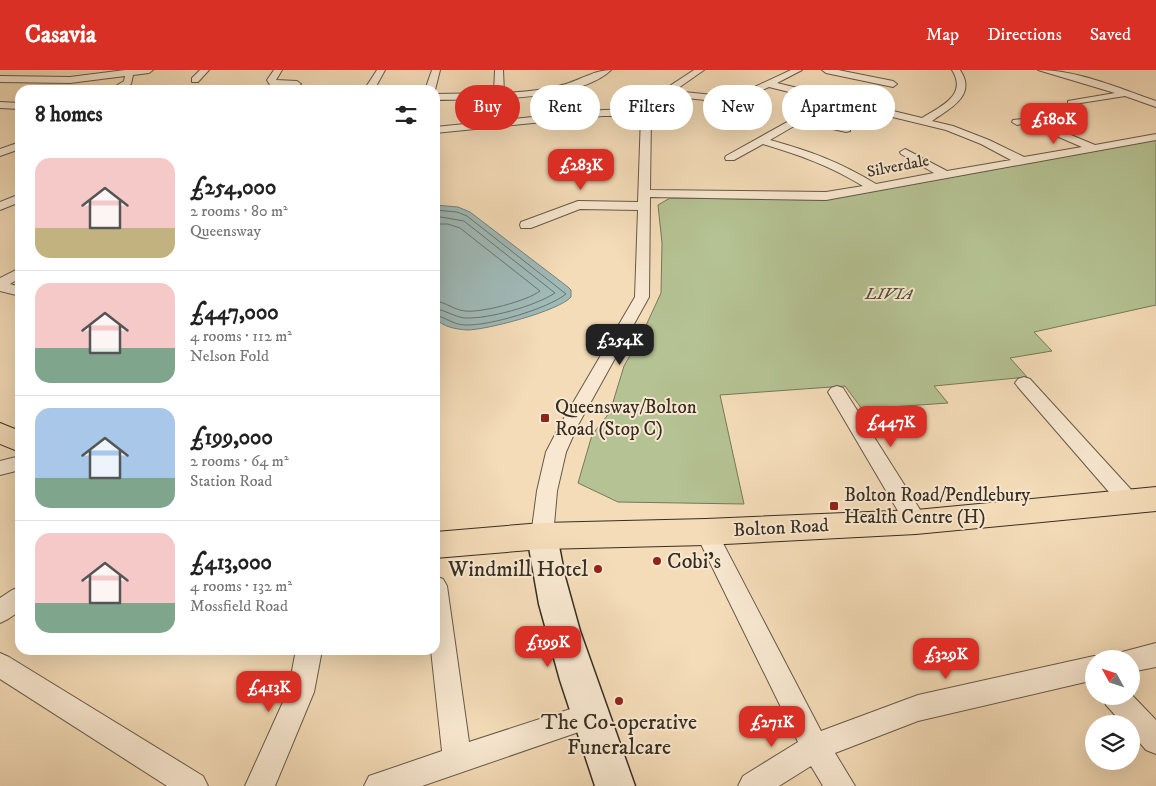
<!DOCTYPE html>
<html lang="en">
<head>
<meta charset="utf-8">
<style>
	body { margin:0; font-family:"IM FELL DW Pica",serif; background:#f2f2f2; color:#222; height:100vh; display:flex; flex-direction:column; font-size:19px; white-space:nowrap }
	* { box-sizing:border-box; margin:0 }
	p { font-size:16px; color:#767676 }
	.icon { flex:none; width:28px; height:28px; fill:none; stroke:currentColor; stroke-width:2; stroke-linecap:round; stroke-linejoin:round }
	.map { position:relative; flex:1; overflow:hidden }
	.drawer { position:absolute; left:15px; top:15px; width:425px; height:570px; display:flex; flex-direction:column; background:#fff; border-radius:15px; box-shadow:0 5px 20px #0002 }
	.drawer>* { flex:none }
	.guide { position:absolute; left:455px; top:15px; width:475px; height:45px; display:flex; gap:10px }
	.needle { width:32px; rotate:310deg }
	.controls { position:absolute; left:1085px; top:580px; display:grid; gap:10px }
	.controls a { display:grid; place-items:center; width:55px; height:55px; border-radius:50%; background:#fff; box-shadow:0 5px 20px #0002; font-size:25px }
	.price { position:absolute; translate:-50% -42px; padding:0 11px; border-radius:10px; background:#d93025; color:#fff; font-size:16px; line-height:32px; filter:drop-shadow(0 1px 2px #0008) }
	.price::after { content:''; position:absolute; left:50%; top:30px; width:15px; height:11px; margin-left:-8px; background:inherit; clip-path:polygon(0 0,100% 0,50% 100%) }
	.price.current { background:#222; color:#fff }
	ul { padding:0; list-style:none }
	li { display:flex; align-items:center; gap:15px; height:125px; padding:0 20px }
	li+li { border-top:1px solid #e0e0e0 }
	li span { display:grid; place-items:center; flex:none; width:140px; height:100px; border-radius:15px; color:#555 }
	li>.icon { margin-inline-start:auto }
	span .icon { width:60px; height:60px; fill:#fffc; stroke-width:1 }
	li b { font-size:21px }
	h2 { display:flex; justify-content:space-between; align-items:center; height:60px; padding:0 20px; font-size:21px }
	.tag { padding:0 18px; border-radius:22px; background:#fff; box-shadow:0 5px 20px #0002; font-size:18px; line-height:45px }
	.tag.current { background:#d93025; color:#fff }
	header { display:flex; align-items:center; gap:30px; box-sizing:border-box; height:70px; padding:0 25px; background:#d93025; color:#fff }
	header strong { font-size:24px }
	nav { display:flex; gap:28px; margin-inline-start:auto; font-size:18px }
	.map>svg:first-child { display:block }
	.green { fill:#b5c293; stroke:#76785b }
	.water { fill:#9fb9b7; stroke:#75817c }
	.lines { fill:none; stroke-linecap:round; stroke-linejoin:round }
	.shore { stroke:#6b746d; stroke-width:1 }
	.street-casing { stroke:#665a48; stroke-width:2 }
	.secondary-casing { stroke:#372e23; stroke-width:3 }
	.primary-casing { stroke:#372e23; stroke-width:2 }
	.street { fill:#f8e8d1; fill-rule:evenodd }
	.secondary { fill:#f8e8d1; fill-rule:evenodd }
	.primary { fill:#f4dcb8; fill-rule:evenodd }
	.poi-dot { fill:#8f2418; stroke:#f8e8d1; stroke-width:2 }
	.labels { text-anchor:middle; dominant-baseline:central; stroke-width:4; stroke-linejoin:round; paint-order:stroke }
	.far-street-label { font-size:16px; fill:#372e23; stroke:#f8e8d1 }
	.far-park-label { font-size:16px; font-style:italic; fill:#504c39; stroke:#f8e8d1 }
	.poi-label { font-size:19px; fill:#372e23; stroke:#f8e8d1; text-anchor:start }
	.street-label { font-size:19px; fill:#372e23; stroke:#f8e8d1 }
	.near-poi-label { font-size:22px; fill:#372e23; stroke:#f8e8d1; text-anchor:start }
</style>
</head>
<body>
<header>
<strong>Casavia</strong>
<nav><a>Map</a><a>Directions</a><a>Saved</a></nav>
</header>
<div class="map">
<svg width="1156" height="716" viewBox="0 0 1156 716">
	<rect width="100%" height="100%" fill="#f4dcb8"/>
	<filter id="stains"><feTurbulence type="fractalNoise" baseFrequency=".004" numOctaves="4"/><feColorMatrix values="0 0 0 0 .2 0 0 0 0 .09 0 0 0 0 .02 0 0 0 .5 -.17"/></filter>
	<radialGradient id="worn" r=".72"><stop offset=".6" stop-color="#630" stop-opacity="0"/><stop offset="1" stop-color="#630" stop-opacity=".3"/></radialGradient>
	<!-- green -->
	<polygon class="green" points="1156,70 1156,235 1034,262 1052,281 1010,288 1027,307 934,316 948,333 862,339 845,316 720,325 744,434 618,432 578,413 592,365 610,342 624,296 642,264 661,223 662,173 658,135 670,128 826,130"/>
	<!-- water -->
	<path class="water" d="M435,135L458,137L470,142L568,217L571,220V227C559,241 486,260 467,260C455,259 443,257 435,248Z"/>
	<g class="lines">
		<!-- shore -->
		<g class="shore">
			<path d="M435,140L457,142L467,146L566,224C547,239 489,256 465,255C454,255 445,247 435,245"/>
			<path d="M435,146L464,151L555,223C535,236 489,249 465,248C454,247 446,240 435,239"/>
			<path d="M435,154H448L460,158L540,221C527,231 481,243 465,241C454,240 446,232 435,231"/>
		</g>
		<defs>
			<g id="street">
				<polygon points="125,0 153,0 149,3 133,5 131,14 121,20 109,20 124,11 125,6 70,13 0,12 0,6 70,7"/>
				<polygon points="200,0 209,0 198,12 192,12 192,8"/>
				<polygon points="274,0 282,0 276,10 297,11 301,14 297,17 270,15 267,10"/>
				<polygon points="377,0 385,0 374,20 364,20"/>
				<polygon points="432,0 440,0 435,20 425,20"/>
				<path d="M495,0H503L504,23C525,22 546,20 566,14C582,9 595,0 611,0C578,32 480,29 435,30V24L494,23Z"/>
				<path d="M694,0H704L674,21L733,27L791,0H802L777,13L922,48C941,36 968,25 952,0H960C977,25 951,38 932,51L953,56L989,70L1024,87L1082,77L1026,53L1017,55L1012,52L1013,50L1030,48L1095,75L1156,64V70L826,130L650,127L649,227L578,355L566,382L557,421L553,466L550,472L542,475L534,472L531,466L537,421L546,382L560,355L635,227L638,140L580,139L531,158H521L520,155L521,152L578,131L638,132L641,46H603L435,63V57L603,40L641,39L662,21ZM769,17L825,31L726,86L725,88L726,90H734L763,74C800,85 830,96 863,116L826,122L650,120L651,46L649,43L667,26L734,33ZM835,33L946,60L981,74L1011,90L947,101L905,79L900,82L901,84L934,103L876,114C840,92 810,81 770,70L801,52L846,62L850,61V57L809,48Z"/>
				<polygon points="822,0 838,0 893,11 897,14 893,17 826,3"/>
				<path d="M1038,0C1078,0 1118,18 1156,31V37L1125,26L1068,35V31L1115,23Z"/>
				<polygon points="0,32 20,33 20,39 0,38"/>
				<polygon points="20,72 20,79 0,86 0,79"/>
				<polygon points="20,124 20,132 0,140 0,132"/>
				<polygon points="20,198 20,208 10,214 20,217 20,226 0,221 0,208"/>
				<polygon points="1024,307 1030,309 1136,425 1139,431 1136,437 1129,439 1122,437 1018,317 1015,313 1018,309"/>
				<polygon points="837,316 843,318 924,446 927,452 924,458 916,460 908,458 828,322 831,318"/>
				<polygon points="20,386 20,400 0,405 0,391"/>
				<polygon points="706,453 714,456 821,661 918,625 1094,586 1101,589 1094,589 1094,610 918,651 835,683 855,716 823,716 811,696 779,716 738,716 743,706 798,672 695,462 698,456"/>
				<polygon points="435,506 443,509 447,516 469,672 589,633 599,637 603,646 599,655 422,716 364,716 369,706 442,681 431,580 435,580"/>
				<polygon points="20,517 20,541 8,549 0,553 0,528 12,520"/>
				<polygon points="1156,573 1156,597 1131,602 1131,589 1119,589 1122,582"/>
				<polygon points="296,580 322,580 314,622 275,716 245,716 288,621"/>
				<polygon points="0,583 9,587 203,706 208,716 167,716 0,609"/>
				<polygon points="1131,624 1156,650 1156,684 1146,680 1131,663 1131,654 1123,654 1106,635 1102,626 1131,626"/>
			</g>
			<polygon id="secondary" points="542,454 553,457 557,466 565,507 580,561 635,716 595,716 560,610 539,534 527,466 531,457"/>
			<g id="primary">
				<polygon points="0,353 20,361 20,382 0,374"/>
				<polygon points="1156,417 1156,441 916,464 706,475 542,479 435,488 435,462 542,453 706,449 916,440"/>
			</g>
		</defs>
		<!-- street casing -->
		<use href="#street" class="street-casing"/>
		<!-- secondary casing -->
		<use href="#secondary" class="secondary-casing"/>
		<!-- primary casing -->
		<use href="#primary" class="primary-casing"/>
		<!-- street -->
		<use href="#street" class="street"/>
		<!-- secondary -->
		<use href="#secondary" class="secondary"/>
		<!-- primary -->
		<use href="#primary" class="primary"/>
	</g>
	<!-- markers -->
	<g class="poi-dot">
		<rect x="540" y="343" width="10" height="10" rx="2.5"/>
		<rect x="829" y="431" width="10" height="10" rx="2.5"/>
		<circle cx="657" cy="491" r="5"/>
		<circle cx="598" cy="499" r="5"/>
		<circle cx="619" cy="631" r="5"/>
	</g>
	<g class="labels">
		<!-- far-street labels -->
		<g class="far-street-label">
			<text transform="translate(898 96) rotate(-11)">Silverdale</text>
		</g>
		<!-- far-park labels -->
		<g class="far-park-label">
			<text x="889" y="224">LIVIA</text>
		</g>
		<!-- poi labels -->
		<g class="poi-label">
			<text x="555" y="337">Queensway/Bolton<tspan x="555" dy="22">Road (Stop C)</tspan></text>
			<text x="844" y="425">Bolton Road/Pendlebury<tspan x="844" dy="22">Health Centre (H)</tspan></text>
		</g>
		<!-- street labels -->
		<g class="street-label">
			<text transform="translate(781 458) rotate(-3)">Bolton Road</text>
		</g>
		<!-- near-poi labels -->
		<g class="near-poi-label">
			<text x="667" y="491">Cobi's</text>
			<text x="588" y="499" text-anchor="end">Windmill Hotel</text>
			<text x="619" y="652" text-anchor="middle">The Co-operative<tspan x="619" dy="25">Funeralcare</tspan></text>
		</g>
	</g>
	<rect width="100%" height="100%" filter="url(#stains)"/>
	<rect width="100%" height="100%" fill="url(#worn)"/>
</svg>
<div class="controls">
<a><svg class="needle" viewBox="-14 -14 28 28"><path d="M0-13l5 13h-10z" fill="#e53935"/><path d="M0 13l5-13h-10z" fill="#767676"/></svg></a>
<a><svg class="icon" aria-label="layers" viewBox="0 0 24 24"><path d="M12 4l9 5-9 5-9-5zM3 14l9 5 9-5"/></svg></a>
</div>
<b class="price" style="left:1054px;top:75px">£180K</b>
<b class="price" style="left:581px;top:121px">£283K</b>
<b class="price current" style="left:620px;top:296px">£254K</b>
<b class="price" style="left:891px;top:378px">£447K</b>
<b class="price" style="left:548px;top:598px">£199K</b>
<b class="price" style="left:946px;top:610px">£329K</b>
<b class="price" style="left:269px;top:643px">£413K</b>
<b class="price" style="left:772px;top:678px">£271K</b>
<div class="guide">
<a class="tag current">Buy</a>
<a class="tag">Rent</a>
<a class="tag">Filters</a>
<a class="tag">New</a>
<a class="tag">Apartment</a>
</div>
<section class="drawer">
<h2>8 homes<svg class="icon" aria-label="filters" viewBox="0 0 24 24"><path d="M4 7h16M4 17h16"/><circle cx="9" cy="7" r="2"/><circle cx="15" cy="17" r="2"/></svg></h2>
<ul>
<li><span style="background:linear-gradient(#f6c9c9 70%,#c2b280 0)"><svg class="icon" aria-label="home" viewBox="0 0 24 24"><path d="M3 11l9-7 9 7M6 9v11h12V9"/></svg></span><div><b>£254,000</b><p>2 rooms · 80 m²</p><p>Queensway</p></div></li>
<li><span style="background:linear-gradient(#f6c9c9 65%,#7fa58c 0)"><svg class="icon" aria-label="home" viewBox="0 0 24 24"><path d="M3 11l9-7 9 7M6 9v11h12V9"/></svg></span><div><b>£447,000</b><p>4 rooms · 112 m²</p><p>Nelson Fold</p></div></li>
<li><span style="background:linear-gradient(#a9c7e8 70%,#7fa58c 0)"><svg class="icon" aria-label="home" viewBox="0 0 24 24"><path d="M3 11l9-7 9 7M6 9v11h12V9"/></svg></span><div><b>£199,000</b><p>2 rooms · 64 m²</p><p>Station Road</p></div></li>
<li><span style="background:linear-gradient(#f6c9c9 70%,#7fa58c 0)"><svg class="icon" aria-label="home" viewBox="0 0 24 24"><path d="M3 11l9-7 9 7M6 9v11h12V9"/></svg></span><div><b>£413,000</b><p>4 rooms · 132 m²</p><p>Mossfield Road</p></div></li>
</ul>
</section>
</div>
</body>
</html>
